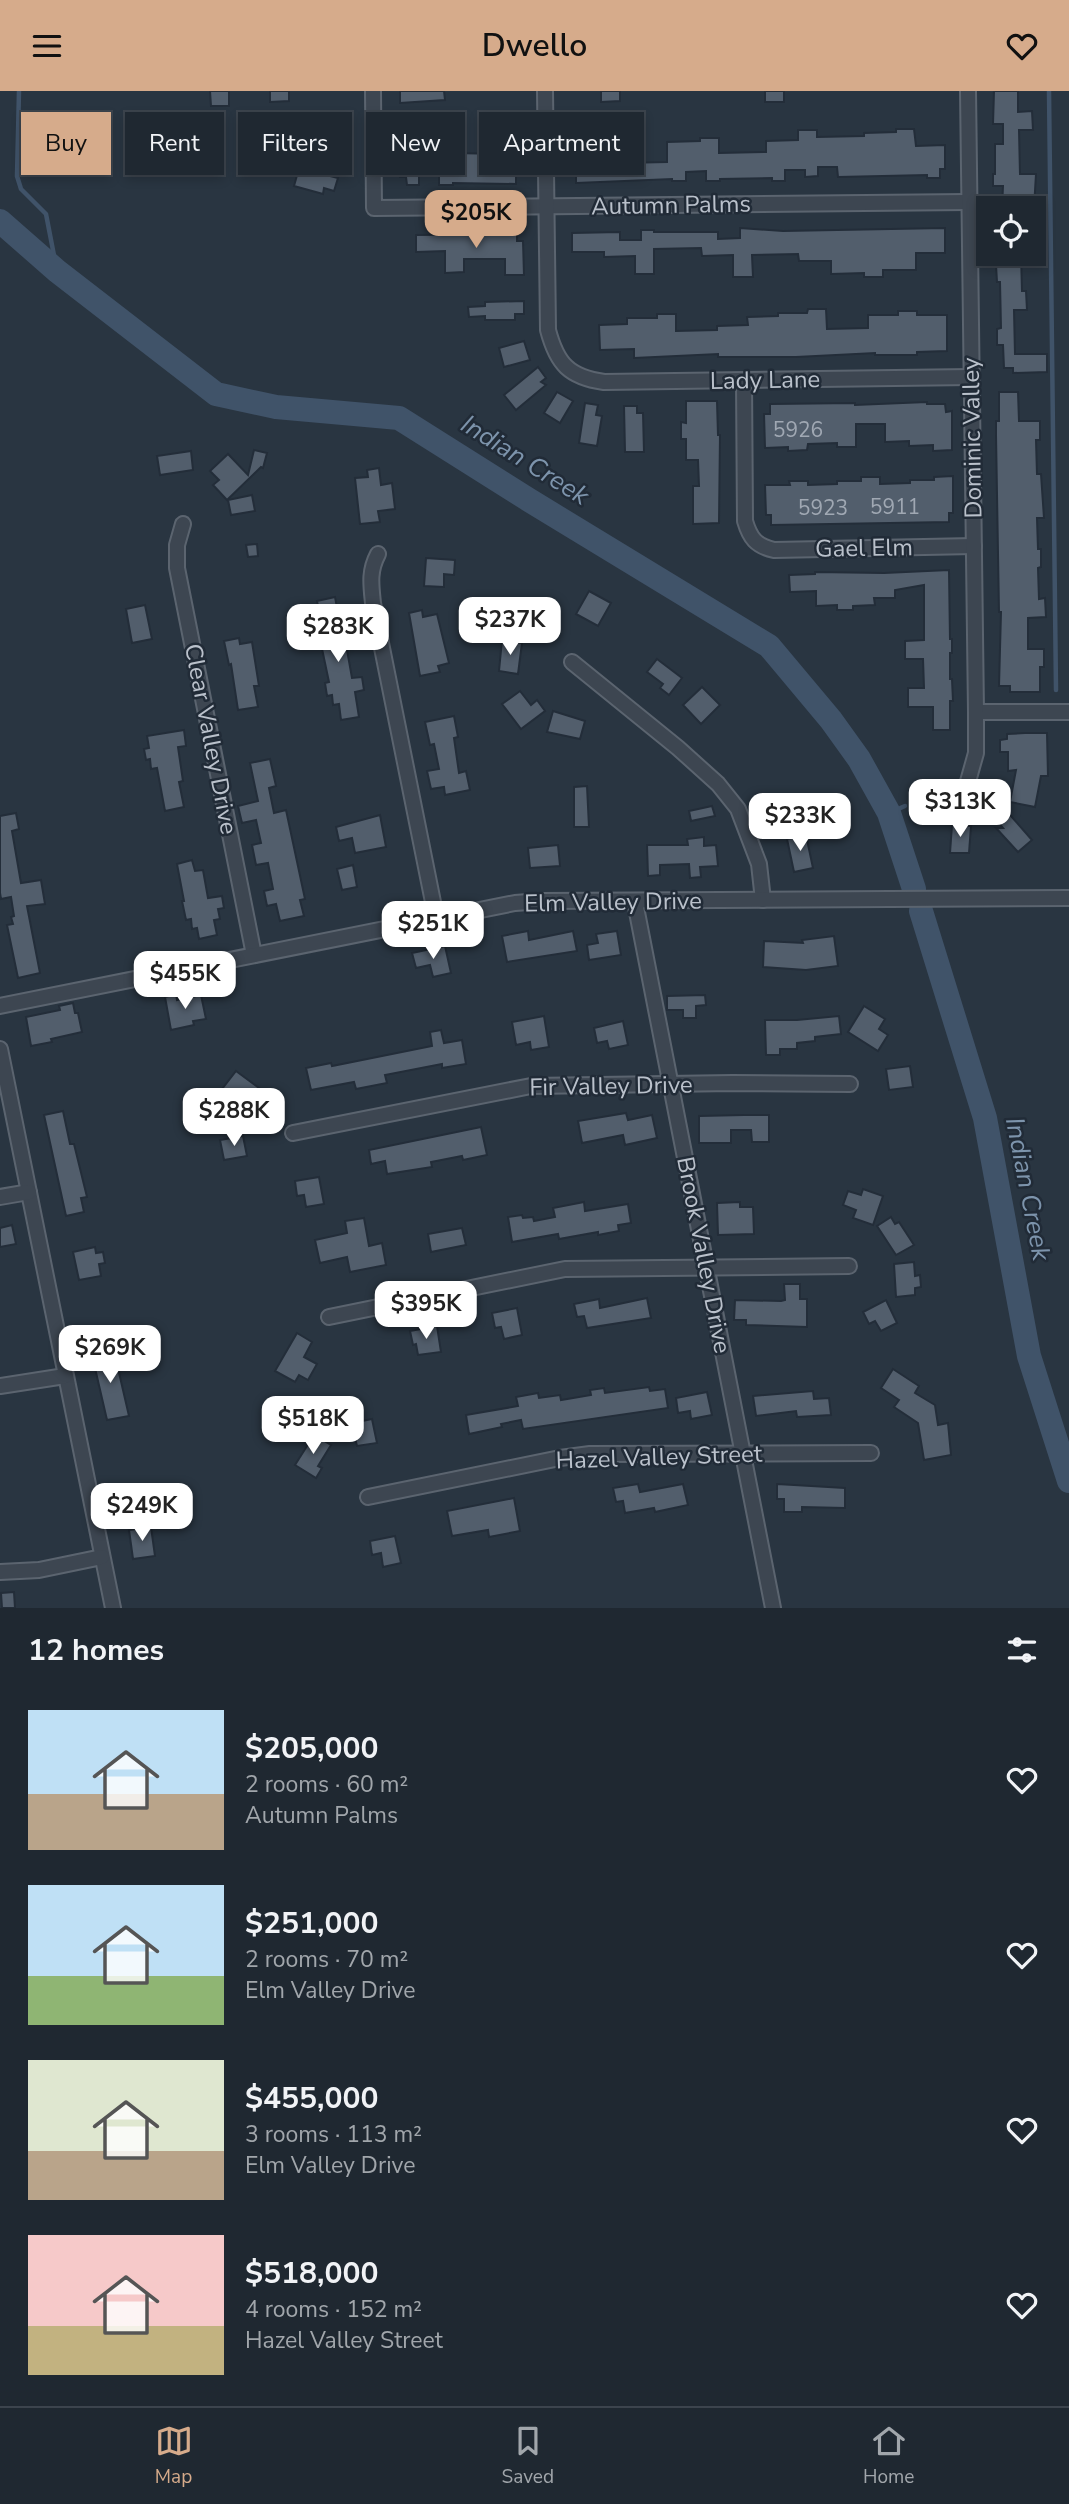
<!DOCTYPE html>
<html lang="en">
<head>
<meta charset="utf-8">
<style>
	body { margin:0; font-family:"Nunito Sans",sans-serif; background:#2c343d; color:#f1f3f6; height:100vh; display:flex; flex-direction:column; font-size:26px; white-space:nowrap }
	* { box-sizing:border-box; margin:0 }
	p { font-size:23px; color:#a1a6ab }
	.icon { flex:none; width:38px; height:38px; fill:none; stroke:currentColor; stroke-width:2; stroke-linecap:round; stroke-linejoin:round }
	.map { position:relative; height:1517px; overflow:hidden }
	.side { display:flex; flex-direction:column; background:#1f2831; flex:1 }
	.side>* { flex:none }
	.hud { position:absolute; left:21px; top:21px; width:700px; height:63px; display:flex; gap:14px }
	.buttons { position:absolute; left:976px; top:105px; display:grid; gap:14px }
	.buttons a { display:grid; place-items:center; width:70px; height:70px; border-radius:0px; background:#1f2831; box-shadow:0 4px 10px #0003,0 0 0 2px #3c444d; font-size:35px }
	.price { position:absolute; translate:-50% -60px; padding:0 16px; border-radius:14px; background:#fff; color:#222; font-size:23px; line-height:46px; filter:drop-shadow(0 2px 4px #0008) }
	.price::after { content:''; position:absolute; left:50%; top:42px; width:21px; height:16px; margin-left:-10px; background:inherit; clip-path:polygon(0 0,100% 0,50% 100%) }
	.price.on { background:#d6ab8b; color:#111 }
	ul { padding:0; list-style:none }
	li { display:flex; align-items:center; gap:21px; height:175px; padding:0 28px }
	li span { display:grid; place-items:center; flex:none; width:196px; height:140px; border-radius:0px; color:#555 }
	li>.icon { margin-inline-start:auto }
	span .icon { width:84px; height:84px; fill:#fffc; stroke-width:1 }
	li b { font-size:30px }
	h2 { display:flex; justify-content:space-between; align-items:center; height:84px; padding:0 28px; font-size:30px }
	.tag { padding:0 24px; border-radius:0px; background:#1f2831; box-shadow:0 4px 10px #0003,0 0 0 2px #3c444d; font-size:24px; line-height:63px }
	.tag.on { background:#d6ab8b; color:#111 }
	header { display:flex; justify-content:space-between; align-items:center; height:91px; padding:0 28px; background:#d6ab8b; color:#111; font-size:32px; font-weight:600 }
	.tab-bar { display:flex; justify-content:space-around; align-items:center; height:98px; border-top:2px solid #3c444d; background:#1f2831; font-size:19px; color:#a1a6ab }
	.tab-bar a { display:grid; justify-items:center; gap:4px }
	.tab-bar .on { color:#d6ab8b }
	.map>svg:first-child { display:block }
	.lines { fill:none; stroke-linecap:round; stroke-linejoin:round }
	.stream { stroke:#405369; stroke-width:4.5 }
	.river { stroke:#405369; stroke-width:24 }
	.building { fill:#525e6c; stroke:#232d39; stroke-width:2 }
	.minor-casing { stroke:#5b646f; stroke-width:18 }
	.minor { stroke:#3d4651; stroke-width:14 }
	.labels { text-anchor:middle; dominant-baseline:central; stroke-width:5; stroke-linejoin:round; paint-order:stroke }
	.number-label { font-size:21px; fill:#a0a8b3 }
	.street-label { font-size:24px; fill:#bac1cb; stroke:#212b37 }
	.water-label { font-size:26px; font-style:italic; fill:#7d94ac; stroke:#212b37 }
</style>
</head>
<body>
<header><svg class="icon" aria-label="menu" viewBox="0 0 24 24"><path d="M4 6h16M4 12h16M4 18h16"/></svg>Dwello<svg class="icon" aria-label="heart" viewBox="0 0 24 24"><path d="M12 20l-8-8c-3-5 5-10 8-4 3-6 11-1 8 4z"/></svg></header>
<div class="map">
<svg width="1069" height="1517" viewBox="0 0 1069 1517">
	<rect width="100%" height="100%" fill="#293541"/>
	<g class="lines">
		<!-- stream -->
		<g class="stream">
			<polyline points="19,0 17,85 21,98 46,123 57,180"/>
			<polyline points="1049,0 1056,599"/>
			<polyline points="889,722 905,715"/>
		</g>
		<!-- river -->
		<g class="river">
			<polyline points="0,130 57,180 216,303 276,316 399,327 529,409 769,555 831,629 859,668 889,722 914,798"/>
			<polyline points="921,820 985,1027 1029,1265 1069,1390"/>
		</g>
	</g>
	<!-- building -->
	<g class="building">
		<polygon points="210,0 229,0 229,15 211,15"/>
		<polygon points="270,0 289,0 289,10 270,11"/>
		<polygon points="400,0 444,0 445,9 400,12"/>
		<polygon points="601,0 620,0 620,10 601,11"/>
		<rect x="765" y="0" width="19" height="11"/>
		<polygon points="994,0 1018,0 1018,21 1032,20 1033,39 1019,39 1020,83 1036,83 1034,117 1002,117 1003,95 993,95 993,83 995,83 995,53 1003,53 1003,33 993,33"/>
		<polygon points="896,38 914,38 916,55 945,54 945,78 940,78 940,87 927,87 927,84 838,86 837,76 818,76 818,85 805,86 805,79 785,79 785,90 772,90 772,87 720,88 720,90 706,90 706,80 686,81 686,90 672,90 672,88 576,92 576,83 570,83 570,53 602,53 602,48 621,48 621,72 667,71 667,51 700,50 700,47 719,47 719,62 766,61 766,50 798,49 798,39 817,39 817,46 864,45 864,42 896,41"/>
		<polygon points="350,39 350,52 340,52 341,59 307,60 307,40"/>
		<polygon points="400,48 453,50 453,62 503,63 502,53 521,53 522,83 516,83 516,93 453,92 453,94 439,94 439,84 419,84 419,94 407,94 406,86 400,86"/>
		<polygon points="299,77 338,87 334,100 324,97 323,103 294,95"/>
		<polygon points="740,137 783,140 945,137 945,162 916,162 916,179 883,179 883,186 864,186 864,182 831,183 831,170 799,170 798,163 752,164 753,186 733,186 733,164 702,165 701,157 654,158 654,183 635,183 635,165 604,166 604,161 572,161 572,142 620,141 620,149 641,149 641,139 654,139 654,141 718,141 718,148 740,147"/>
		<polygon points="517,140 517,150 523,150 524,184 505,184 505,168 464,168 464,181 445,182 445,160 416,161 416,144 504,143 504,141"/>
		<polygon points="1004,163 1021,163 1022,200 1026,200 1027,219 1014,219 1015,263 1047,263 1047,281 1013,282 1013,277 1004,277 1003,254 997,254 997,238 1001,237 1000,191 997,191 996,174 1004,174"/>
		<polygon points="524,210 524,223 515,223 515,229 485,229 485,225 469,226 468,216 485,215 485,211"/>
		<polygon points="808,218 826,218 827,238 868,237 868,224 898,224 898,220 917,220 917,224 947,224 947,260 917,261 917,264 875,264 875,262 796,266 718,266 718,263 634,267 634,258 600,259 599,234 627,233 627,227 657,227 657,223 676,223 676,240 717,239 717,235 748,234 747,226 778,225 778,222 807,222"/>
		<polygon points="524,250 530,269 504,276 499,257"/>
		<polygon points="538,276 546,287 541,291 546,294 516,319 504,304"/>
		<polygon points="557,301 573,310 560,332 544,322"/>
		<polygon points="999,301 1018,301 1019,330 1040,330 1040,349 1036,349 1037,383 1041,383 1044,427 1037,427 1038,458 1041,458 1041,476 1038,477 1039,508 1045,507 1046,526 1028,527 1028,558 1044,558 1044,576 1040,576 1040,601 1010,601 1010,595 999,595 1001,521 999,521 996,344 996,330 999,330"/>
		<polygon points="686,310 717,310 718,344 720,344 719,432 693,433 693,395 699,395 698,369 686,369 686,348 681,348 681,331 686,332"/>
		<polygon points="927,311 927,313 945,313 946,321 952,320 952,359 933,360 933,354 909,355 909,350 885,351 885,333 856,333 856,356 837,356 837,352 808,353 807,359 788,360 788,356 765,357 764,323 770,323 770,313 855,312 855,314"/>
		<polygon points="585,312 598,314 596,324 602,325 597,355 579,352"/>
		<polygon points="624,315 637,315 637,322 643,322 644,361 625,361"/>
		<polygon points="254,359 267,362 263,377 261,376 227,409 213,394 219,389 210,380 228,363 248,384"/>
		<polygon points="191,360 193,379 160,384 157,365"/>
		<polygon points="379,377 381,394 392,392 395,418 378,420 380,431 360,433 355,387 368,386 367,379"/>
		<polygon points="953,385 953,422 949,422 949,431 771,434 771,424 766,424 765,394 790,394 789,390 808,390 808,394 837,393 837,390 861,390 861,386 880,386 880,393 910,392 910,389 934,389 934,386"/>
		<polygon points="252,404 255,420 231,424 228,409"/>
		<polygon points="257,453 258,465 248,466 246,454"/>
		<polygon points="426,467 455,469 454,484 444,483 444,496 424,495"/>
		<polygon points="949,479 950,548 952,548 952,562 950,562 950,588 952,588 953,610 950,610 950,639 933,639 933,616 908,616 908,597 924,597 923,568 905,568 905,550 924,549 924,494 895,499 895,507 874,507 875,514 853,515 853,519 837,519 837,514 816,515 816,500 790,501 789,484 815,483 815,481 884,482"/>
		<polygon points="589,500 611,512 598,535 576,523"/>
		<polygon points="335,506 341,537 334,539 339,561 347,559 352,587 362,586 364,599 355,601 359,626 341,629 339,613 333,614 332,604 327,605 325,592 329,591 321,553 325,552 317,510"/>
		<polygon points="552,508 560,524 527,540 519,524"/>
		<polygon points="145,514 152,548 132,552 126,518"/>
		<polygon points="422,519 423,526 437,523 449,572 438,575 440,581 420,585 409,522"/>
		<polygon points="239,547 240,553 252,551 259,595 254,595 258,616 238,619 231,573 229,574 224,550"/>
		<polygon points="502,549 522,552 518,583 499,580"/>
		<polygon points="657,568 682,587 669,604 660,597 663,593 647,581"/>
		<polygon points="702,596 720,614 701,633 683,614"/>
		<polygon points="520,600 531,614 537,609 545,620 521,638 502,613"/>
		<polygon points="553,620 585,630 580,648 547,641"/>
		<polygon points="454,625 458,646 454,647 459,682 466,680 470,699 445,704 444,696 431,698 427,680 439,678 434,653 430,654 425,631"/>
		<polygon points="184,639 186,655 178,656 183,690 179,691 184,716 165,720 157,677 151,678 150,668 146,669 144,658 149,657 147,645"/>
		<polygon points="1025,642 1047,642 1048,685 1041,685 1035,716 1010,711 1016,679 1008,680 1008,661 1000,661 1000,649 1007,648 1007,643"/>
		<polygon points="270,668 276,695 269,697 274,722 286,719 305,808 300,809 304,825 280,830 276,813 267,815 264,800 273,798 268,772 256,774 252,754 261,752 256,729 242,732 238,715 258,710 250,672"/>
		<polygon points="587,695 589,736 574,736 574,696"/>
		<polygon points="712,715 715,725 691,730 689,720"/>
		<polygon points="1003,716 1032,749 1018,761 996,737 1003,737 993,725"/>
		<polygon points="16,722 19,738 12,740 21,792 41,789 45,813 27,815 40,882 18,887 7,834 13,833 11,826 14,825 11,806 1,808 0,802 0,725"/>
		<polygon points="380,724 386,756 355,762 352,747 339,750 336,736"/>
		<polygon points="952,734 971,735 969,762 950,762"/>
		<polygon points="806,744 813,777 794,781 787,748"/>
		<polygon points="704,746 704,755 716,754 718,775 700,776 701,786 690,787 689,773 660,774 660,784 648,785 647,754 688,754 687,748"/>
		<polygon points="558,754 560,775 530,777 528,757"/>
		<polygon points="192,769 195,780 203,779 208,807 222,805 224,817 218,818 220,828 214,829 217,844 199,848 197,837 192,838 191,828 186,829 182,810 184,810 177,773"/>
		<polygon points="353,774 357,796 342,799 337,778"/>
		<polygon points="528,840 529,849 573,840 577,860 507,871 502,845"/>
		<polygon points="617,840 621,864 589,869 587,854 598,852 596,843"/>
		<polygon points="834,845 838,875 806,879 763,876 764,850 803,852 802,849"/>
		<polygon points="445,855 451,882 433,886 430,874 416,877 412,862"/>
		<polygon points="176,903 177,909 201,904 206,928 193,930 194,934 171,939 165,906"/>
		<polygon points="705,904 706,914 696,915 696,927 683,927 683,919 667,919 667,905"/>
		<polygon points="73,912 75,922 78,922 82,941 51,948 52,951 31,955 26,926 60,919 59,915"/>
		<polygon points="864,915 885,928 879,938 888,944 878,960 848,941"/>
		<polygon points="544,925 549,956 531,959 530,951 516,954 512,931"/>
		<polygon points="839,925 841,943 815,946 815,950 797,952 797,958 780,958 780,964 766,964 765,929 797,929"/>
		<polygon points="623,930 628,954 609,958 607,950 597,952 594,937"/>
		<polygon points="441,939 444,952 462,949 466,973 442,977 442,973 385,984 387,992 356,998 354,991 311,999 306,977 331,972 332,975 432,955 430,941"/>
		<polygon points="910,975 913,996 889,999 886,978"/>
		<polygon points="236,980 259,997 239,1025 224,1013 228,1008 219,1002"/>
		<polygon points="63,1020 70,1053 74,1053 87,1106 81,1107 84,1121 66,1125 44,1024"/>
		<polygon points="626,1022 628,1029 652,1024 657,1047 625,1054 623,1044 582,1052 578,1030"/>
		<polygon points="744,1024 769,1024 769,1051 752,1051 751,1039 731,1039 731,1052 699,1052 699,1025"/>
		<polygon points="481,1036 487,1064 463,1069 462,1065 431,1071 432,1076 387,1083 385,1070 371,1073 369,1059"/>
		<polygon points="243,1045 247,1065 224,1069 220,1049"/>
		<polygon points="319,1086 324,1113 306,1116 304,1104 297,1105 295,1090"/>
		<polygon points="863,1098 883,1105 873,1134 853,1127 856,1119 843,1114 848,1100 861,1104"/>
		<polygon points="584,1111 585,1120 628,1113 631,1132 618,1134 619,1140 598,1144 598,1141 559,1148 558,1143 512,1151 508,1126 522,1124 523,1127 533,1126 534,1130 555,1126 553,1117"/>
		<polygon points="740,1111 740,1116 753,1116 754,1143 718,1144 717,1112"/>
		<polygon points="891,1126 895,1133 899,1131 914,1154 896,1164 877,1135"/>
		<polygon points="364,1127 369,1155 382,1152 386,1174 350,1181 347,1166 320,1172 315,1149 347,1142 345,1130"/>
		<polygon points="12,1134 16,1153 0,1156 0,1137"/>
		<polygon points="462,1137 466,1154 431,1161 428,1143"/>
		<polygon points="95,1156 96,1162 103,1161 105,1172 99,1173 101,1185 79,1189 73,1161"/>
		<polygon points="914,1171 915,1185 920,1184 921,1196 915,1197 915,1204 896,1206 894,1173"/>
		<polygon points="784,1193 800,1193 800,1208 807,1208 807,1236 746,1234 746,1229 734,1229 735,1209 781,1210 785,1209"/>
		<polygon points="647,1207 651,1227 587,1237 584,1225 577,1226 574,1213 599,1208 600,1217"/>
		<polygon points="886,1209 897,1232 881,1240 875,1230 869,1233 863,1221"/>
		<polygon points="517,1217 522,1244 504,1248 501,1236 495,1237 492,1222"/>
		<polygon points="437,1235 441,1261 418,1264 416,1253 413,1254 410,1240"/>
		<polygon points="297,1242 312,1251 304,1266 317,1273 308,1289 299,1284 295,1291 275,1280"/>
		<polygon points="114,1260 129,1325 107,1329 92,1264"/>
		<polygon points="893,1278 919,1295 915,1302 935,1314 938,1334 948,1332 951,1364 924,1369 918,1332 894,1316 899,1309 881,1297"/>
		<polygon points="649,1296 650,1300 665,1298 668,1317 523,1338 521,1329 501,1333 502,1336 469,1343 466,1324 518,1315 516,1306 538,1302 539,1307 560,1304 561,1309 591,1304 590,1299 604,1297 605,1302"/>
		<polygon points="813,1300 814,1308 829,1307 831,1324 797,1326 796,1320 756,1325 753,1305"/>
		<polygon points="707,1301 712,1324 691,1328 690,1320 678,1322 676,1307"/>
		<polygon points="372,1328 377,1352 357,1355 355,1347 344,1349 342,1334"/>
		<polygon points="314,1344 331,1354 318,1375 322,1377 316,1387 295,1374"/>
		<polygon points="638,1393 640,1401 683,1393 688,1414 655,1421 654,1417 625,1422 623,1410 616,1411 613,1397"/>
		<polygon points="777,1393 845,1397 845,1417 802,1416 802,1421 784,1421 784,1408 777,1408"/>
		<polygon points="514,1407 520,1440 489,1446 488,1439 452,1445 447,1420"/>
		<polygon points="151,1436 155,1465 133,1468 129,1439"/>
		<polygon points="395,1445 401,1472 383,1476 381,1462 372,1464 370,1450"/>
		<polygon points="14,1501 15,1517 2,1517 1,1502"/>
	</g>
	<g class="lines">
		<defs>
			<g id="minor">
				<polyline points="373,0 374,117 968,111"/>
				<path d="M545,0L548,239C557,273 569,286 604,291L971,286"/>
				<path d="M744,289L745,430C750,447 756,455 774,459L974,455"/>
				<polyline points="183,433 177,454 177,477 254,864"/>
				<path d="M378,463C369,480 371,493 373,512L436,826"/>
				<polyline points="572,571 678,657 718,693 738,718 759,773 763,809"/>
				<polyline points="976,621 1069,621"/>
				<polyline points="967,694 976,662 976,621 968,0"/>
				<polyline points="635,811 773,1517"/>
				<polyline points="0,915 515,812 542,810 1069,807"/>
				<polyline points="0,958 113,1517"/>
				<polyline points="293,1042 531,995 733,992 850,993"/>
				<polyline points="0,1106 29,1101"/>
				<polyline points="329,1226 565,1178 849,1175"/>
				<polyline points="0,1295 65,1285"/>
				<polyline points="368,1406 560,1367 590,1363 871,1362"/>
				<polyline points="0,1481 39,1479 102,1466"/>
			</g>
		</defs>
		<!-- minor casing -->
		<use href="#minor" class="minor-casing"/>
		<!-- minor -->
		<use href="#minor" class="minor"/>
	</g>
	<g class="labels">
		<!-- number labels -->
		<g class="number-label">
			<text x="798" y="339">5926</text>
			<text x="895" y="416">5911</text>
			<text x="823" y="417">5923</text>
		</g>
		<!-- street labels -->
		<g class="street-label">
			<text transform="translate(671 114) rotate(-1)">Autumn Palms</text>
			<text transform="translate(765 289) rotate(-1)">Lady Lane</text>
			<text transform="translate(972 347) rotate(-91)">Dominic Valley</text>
			<text transform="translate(864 457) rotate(-1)">Gael Elm</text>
			<text transform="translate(211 648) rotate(79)">Clear Valley Drive</text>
			<text transform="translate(613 811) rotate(-1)">Elm Valley Drive</text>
			<text transform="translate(611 995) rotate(-1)">Fir Valley Drive</text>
			<text transform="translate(704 1164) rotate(79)">Brook Valley Drive</text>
			<text transform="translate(659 1366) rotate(-2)">Hazel Valley Street</text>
		</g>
		<!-- water labels -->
		<g class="water-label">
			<text transform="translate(525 369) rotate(32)">Indian Creek</text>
			<text transform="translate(1028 1098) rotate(79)">Indian Creek</text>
		</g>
	</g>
</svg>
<div class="buttons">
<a><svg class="icon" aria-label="locate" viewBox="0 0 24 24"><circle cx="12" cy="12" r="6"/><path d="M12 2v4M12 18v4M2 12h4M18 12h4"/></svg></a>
</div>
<b class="price on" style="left:476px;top:159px">$205K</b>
<b class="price" style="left:510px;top:566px">$237K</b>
<b class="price" style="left:338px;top:573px">$283K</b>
<b class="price" style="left:960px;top:748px">$313K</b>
<b class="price" style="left:800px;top:762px">$233K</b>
<b class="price" style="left:433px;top:870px">$251K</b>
<b class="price" style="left:185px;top:920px">$455K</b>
<b class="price" style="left:234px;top:1057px">$288K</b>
<b class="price" style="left:426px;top:1250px">$395K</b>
<b class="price" style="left:110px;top:1294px">$269K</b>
<b class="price" style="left:313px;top:1365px">$518K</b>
<b class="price" style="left:142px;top:1452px">$249K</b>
<div class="hud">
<a class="tag on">Buy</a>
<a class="tag">Rent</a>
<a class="tag">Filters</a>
<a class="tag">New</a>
<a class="tag">Apartment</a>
</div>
</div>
<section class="side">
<h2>12 homes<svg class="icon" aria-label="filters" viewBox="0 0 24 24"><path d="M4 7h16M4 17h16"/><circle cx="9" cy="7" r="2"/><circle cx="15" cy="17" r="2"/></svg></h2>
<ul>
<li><span style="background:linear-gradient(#bfe0f5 60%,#b9a48a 0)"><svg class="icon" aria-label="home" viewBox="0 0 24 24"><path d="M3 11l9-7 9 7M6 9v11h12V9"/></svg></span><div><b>$205,000</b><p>2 rooms · 60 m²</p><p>Autumn Palms</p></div><svg class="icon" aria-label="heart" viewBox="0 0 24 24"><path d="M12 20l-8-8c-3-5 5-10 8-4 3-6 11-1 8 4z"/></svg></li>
<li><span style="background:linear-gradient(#bfe0f5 65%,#8fb573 0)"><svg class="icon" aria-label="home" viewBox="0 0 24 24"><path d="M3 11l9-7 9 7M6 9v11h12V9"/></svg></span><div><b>$251,000</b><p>2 rooms · 70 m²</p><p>Elm Valley Drive</p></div><svg class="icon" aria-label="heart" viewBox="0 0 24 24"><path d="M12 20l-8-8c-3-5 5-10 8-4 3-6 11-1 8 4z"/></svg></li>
<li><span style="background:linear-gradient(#dfe7d0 65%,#b9a48a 0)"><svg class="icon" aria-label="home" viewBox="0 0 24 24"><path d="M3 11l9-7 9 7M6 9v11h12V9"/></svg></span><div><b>$455,000</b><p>3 rooms · 113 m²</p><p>Elm Valley Drive</p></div><svg class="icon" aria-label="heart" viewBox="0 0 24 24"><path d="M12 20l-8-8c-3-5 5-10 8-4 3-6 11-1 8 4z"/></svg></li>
<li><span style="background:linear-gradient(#f6c9c9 65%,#c2b280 0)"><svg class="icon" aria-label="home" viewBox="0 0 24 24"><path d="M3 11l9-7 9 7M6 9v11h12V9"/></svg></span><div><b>$518,000</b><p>4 rooms · 152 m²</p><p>Hazel Valley Street</p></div><svg class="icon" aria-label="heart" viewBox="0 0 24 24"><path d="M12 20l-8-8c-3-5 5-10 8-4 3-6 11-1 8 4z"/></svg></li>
</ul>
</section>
<nav class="tab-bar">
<a class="on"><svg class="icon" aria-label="map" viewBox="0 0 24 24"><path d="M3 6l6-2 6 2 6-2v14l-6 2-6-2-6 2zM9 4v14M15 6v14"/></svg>Map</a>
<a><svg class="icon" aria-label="saved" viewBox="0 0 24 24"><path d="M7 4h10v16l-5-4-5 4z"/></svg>Saved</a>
<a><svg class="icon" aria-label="home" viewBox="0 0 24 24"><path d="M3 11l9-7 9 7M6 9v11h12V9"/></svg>Home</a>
</nav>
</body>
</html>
